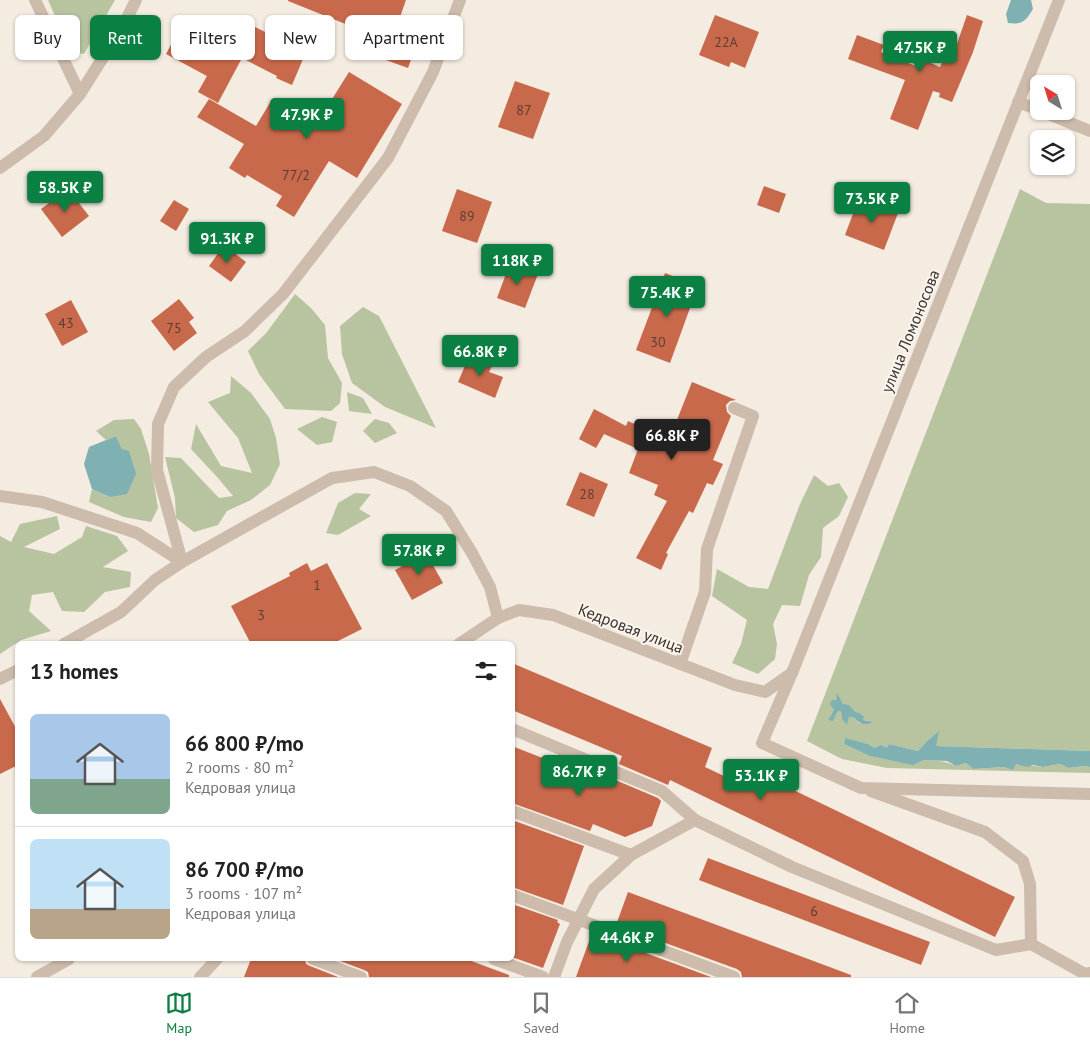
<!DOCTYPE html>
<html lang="en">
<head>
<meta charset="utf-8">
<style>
	body { margin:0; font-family:"PT Sans",sans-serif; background:#f6f6f6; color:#222; height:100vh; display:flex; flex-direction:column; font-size:19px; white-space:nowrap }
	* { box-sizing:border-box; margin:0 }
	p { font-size:16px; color:#767676 }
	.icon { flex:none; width:28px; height:28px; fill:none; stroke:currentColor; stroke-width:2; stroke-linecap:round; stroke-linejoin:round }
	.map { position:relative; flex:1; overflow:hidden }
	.drawer { position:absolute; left:15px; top:641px; width:500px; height:320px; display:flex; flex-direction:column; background:#fff; border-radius:8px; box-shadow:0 1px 4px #0004 }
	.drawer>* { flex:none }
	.hud { position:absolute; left:15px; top:15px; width:500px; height:45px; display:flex; gap:10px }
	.needle { width:32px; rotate:322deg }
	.fabs { position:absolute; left:1030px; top:75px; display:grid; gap:10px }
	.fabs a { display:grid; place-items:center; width:45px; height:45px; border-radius:8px; background:#fff; box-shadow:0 1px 4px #0004; font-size:25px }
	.price { position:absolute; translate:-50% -42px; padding:0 11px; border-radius:5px; background:#0b8043; color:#fff; font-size:16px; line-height:32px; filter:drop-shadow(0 1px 2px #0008) }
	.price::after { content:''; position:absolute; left:50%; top:30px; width:15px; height:11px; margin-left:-8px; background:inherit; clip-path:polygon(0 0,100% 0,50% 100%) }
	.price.on { background:#222; color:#fff }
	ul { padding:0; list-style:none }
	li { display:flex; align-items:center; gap:15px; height:125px; padding:0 15px }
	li+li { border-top:1px solid #e0e0e0 }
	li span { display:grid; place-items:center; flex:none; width:140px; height:100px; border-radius:8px; color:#555 }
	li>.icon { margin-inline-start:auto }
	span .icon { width:60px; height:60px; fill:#fffc; stroke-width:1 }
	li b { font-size:21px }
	h2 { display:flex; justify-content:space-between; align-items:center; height:60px; padding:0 15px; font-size:21px }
	.pill { padding:0 18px; border-radius:8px; background:#fff; box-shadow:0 1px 4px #0004; font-size:18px; line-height:45px }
	.pill.on { background:#0b8043; color:#fff }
	.menu { display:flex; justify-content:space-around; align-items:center; height:70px; border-top:1px solid #e0e0e0; background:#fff; font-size:14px; color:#767676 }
	.menu a { display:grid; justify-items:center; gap:2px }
	.menu .on { color:#0b8043 }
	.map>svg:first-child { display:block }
	.green { fill:#b8c4a0; fill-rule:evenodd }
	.water { fill:#7fb0b2 }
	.building { fill:#c8694b }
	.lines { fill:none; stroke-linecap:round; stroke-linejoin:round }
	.minor { stroke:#cdbbac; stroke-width:12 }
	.labels { text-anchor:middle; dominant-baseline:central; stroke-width:4; stroke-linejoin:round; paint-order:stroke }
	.number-label { font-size:14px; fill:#5e3e33 }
	.street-label { font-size:16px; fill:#3b302b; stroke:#fbf5ee }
</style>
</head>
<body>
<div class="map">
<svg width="1090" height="977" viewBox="0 0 1090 977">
	<rect width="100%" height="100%" fill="#f4ebe1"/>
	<!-- green -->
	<g class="green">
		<polygon points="48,0 115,0 84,54 71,52"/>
		<path d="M1020,189L1046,203L1090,204V751L935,746L938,732L927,741L918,751L889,744L886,748H875L868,744L845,739L844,744C859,751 874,758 891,760C912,762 937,756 956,766L966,763L973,769L1003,767L1013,770L1015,764L1043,767L1060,764L1069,768L1084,766L1090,767V773L887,768L842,759L807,741ZM837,695L843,704L855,712L863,720L869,721L859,723L853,717H849L847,724L840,711L837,712L828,720L834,710Z"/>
		<polygon points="295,294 311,308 325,325 328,358 342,383 340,403 331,411 285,409 259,374 248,351 267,332"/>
		<polygon points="363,307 379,316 436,428 385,407 352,383 342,354 340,326"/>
		<polygon points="231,376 251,393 270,419 276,438 280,464 270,485 251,500 227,511 218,525 194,532 176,518 175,498 165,457 181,458 219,498 233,496 218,478 191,449 196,424 221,466 252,473 238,438 208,402 230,393"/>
		<polygon points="347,392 363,398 372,414 349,411"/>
		<polygon points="322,417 337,422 332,442 317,445 297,429"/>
		<polygon points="134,419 141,429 149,454 158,508 151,522 124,517 89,502 92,489 110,497 122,449 116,436 106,440 96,431 114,420"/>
		<polygon points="375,419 389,423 397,433 375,443 363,431"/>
		<polygon points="814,475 828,486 839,483 848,497 839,516 823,528 821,557 809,575 800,606 782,605 773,624 777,644 775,659 758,674 732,663 741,644 747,620 712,596 717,569 749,587 768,589 800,504"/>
		<polygon points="355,493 371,494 359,509 371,516 338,535 326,533 338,503"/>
		<polygon points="57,516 60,529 24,547 54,554 82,537 86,526 117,536 128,551 103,567 131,572 130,587 105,592 84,612 62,611 53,592 32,595 29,611 51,631 21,640 0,654 0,536 11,542 20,524"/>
	</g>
	<!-- water -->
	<g class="water">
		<path d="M1011,0H1031L1033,9C1026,21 1022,25 1008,23L1006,14Z"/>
		<polygon points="116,436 122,449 129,451 136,474 127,494 110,497 92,489 84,464 89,447"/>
		<path d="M837,693L843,704L849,705L855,712L859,713L864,717L863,720L873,722C864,726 860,724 853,717H849L847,725L842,719V715L840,711L837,712L833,721L828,720L834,710L830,704L832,700H836Z"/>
		<polygon points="939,731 936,746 1090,751 1090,767 1084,766 1069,768 1060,764 1043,767 1033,765 1028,767 1016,764 1013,770 1003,767 973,769 966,763 956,766 947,761 923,760 913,765 870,756 844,744 845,738 868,744 875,748 881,745 886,748 889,744 918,751 927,741"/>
	</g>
	<!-- building -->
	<g class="building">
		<polygon points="288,0 406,0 399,20 422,29 408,68 358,50 368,33 288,1"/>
		<polygon points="715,15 759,32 745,68 731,62 729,67 699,55"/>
		<polygon points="967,15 983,21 973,52 952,102 939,97 940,93 933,91 918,130 890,119 905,80 848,59 857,35 884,45 881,52 918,67 921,59 940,67 944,58 951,61"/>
		<polygon points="251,25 306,52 292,85 276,78 277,76 242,58 218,103 198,92 207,76 166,54 174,39 181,43 186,35 197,41 203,31 239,50"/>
		<polygon points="349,72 402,104 357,178 329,161 294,217 276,206 282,196 247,175 245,178 229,168 244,144 197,117 209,99 256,126 271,101 314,128"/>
		<polygon points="515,81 550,93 533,139 498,127"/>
		<polygon points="764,186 786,194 779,213 757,205"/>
		<polygon points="68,189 89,216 62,237 41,209"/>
		<polygon points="457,189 492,202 477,243 442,231"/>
		<polygon points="859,198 898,213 884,250 845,235"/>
		<polygon points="174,200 189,209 176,231 160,221"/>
		<polygon points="224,245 246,262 231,282 209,266"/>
		<polygon points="510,263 538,274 525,308 497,298"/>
		<polygon points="665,273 698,286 670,363 636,350"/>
		<polygon points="179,299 194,318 189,322 197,333 174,351 151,321"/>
		<polygon points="71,300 88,332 62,346 45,314"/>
		<polygon points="470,354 493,364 489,372 503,377 495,398 458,382"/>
		<polygon points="692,382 736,400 730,401 726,405 727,412 731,416 713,460 723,464 713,485 707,483 693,513 689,511 666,553 668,554 661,570 636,558 667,501 654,495 658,485 629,473 638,449 604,434 596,448 579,439 594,409 626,426 628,421 669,440"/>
		<polygon points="580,472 608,484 594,517 566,505"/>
		<polygon points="426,553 443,583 412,600 395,570"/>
		<polygon points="307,563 311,571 327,563 362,629 332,644 251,644 231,606 290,576 289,573"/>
		<polygon points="512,663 712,748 705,767 743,785 750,769 1015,897 995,937 670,780 668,785 619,764 622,756 512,710"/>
		<polygon points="0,699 18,732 18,765 0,774"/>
		<polygon points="512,746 611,785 613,779 658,798 661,801 652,826 625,837 593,824 590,831 512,803"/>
		<polygon points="512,820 584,846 563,905 512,887"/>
		<polygon points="708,858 930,942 921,965 699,880"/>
		<polygon points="628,892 851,975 851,977 742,977 741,972 737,969 616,925"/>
		<polygon points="512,904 558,920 557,922 560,924 543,968 512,957"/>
		<polygon points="591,936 609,943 610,940 711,977 576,977"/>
		<polygon points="251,959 305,959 306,964 310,966 338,977 244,977"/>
		<polygon points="335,959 466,959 509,975 509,977 369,977 368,972 364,970"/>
	</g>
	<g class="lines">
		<!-- minor -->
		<g class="minor">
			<polyline points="35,0 80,94"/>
			<polyline points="1059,0 792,673 762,743 861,788 1090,794"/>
			<polyline points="1018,102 1039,110"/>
			<polyline points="1041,111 1090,131"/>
			<polyline points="0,168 44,136 80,94 124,24 136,0"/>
			<polyline points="0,496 42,502 137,533 182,562"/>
			<polyline points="182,562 157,470 158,424 174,387 206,357 245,331 283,294 388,158 433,72 460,0"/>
			<polyline points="64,644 121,612 155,580 182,562 264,516 332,478 374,472 410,486 446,511 472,553 490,587 498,618"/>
			<polyline points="459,644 498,618 519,610 553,615 735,685 765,692 792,673"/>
			<polyline points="680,664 705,592 707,549 753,416 734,408"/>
			<polyline points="0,679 18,670"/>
			<polyline points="512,729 662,791 695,820 792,867 996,950 1031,944 1085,974 1090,973"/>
			<polyline points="871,791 985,832 1023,861 1030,884 1031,944"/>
			<polyline points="512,811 631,855"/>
			<polyline points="512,895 734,977"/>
			<polyline points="313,959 361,977"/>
			<polyline points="494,959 543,977"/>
			<polyline points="37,977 69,959"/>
			<polyline points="200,977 217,959"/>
			<polyline points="554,977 567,942 594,889 631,855 695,820"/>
		</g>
	</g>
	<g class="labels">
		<!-- number labels -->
		<g class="number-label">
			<text x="726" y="42">22А</text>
			<text x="524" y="110">87</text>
			<text x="296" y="175">77/2</text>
			<text x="467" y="216">89</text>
			<text x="66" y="323">43</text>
			<text x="174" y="328">75</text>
			<text x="658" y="342">30</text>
			<text x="587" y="494">28</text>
			<text x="317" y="585">1</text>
			<text x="261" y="615">3</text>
			<text x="814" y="911">6</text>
		</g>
		<!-- street labels -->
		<g class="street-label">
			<text transform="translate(910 331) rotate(-68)">улица Ломоносова</text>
			<text transform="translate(631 628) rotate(21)">Кедровая улица</text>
		</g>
	</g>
</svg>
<div class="fabs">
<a><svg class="needle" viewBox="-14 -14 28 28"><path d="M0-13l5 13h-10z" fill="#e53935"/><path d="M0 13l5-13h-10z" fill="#767676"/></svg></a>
<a><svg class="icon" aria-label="layers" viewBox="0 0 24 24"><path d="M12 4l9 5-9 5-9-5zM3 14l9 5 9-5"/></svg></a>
</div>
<b class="price" style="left:920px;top:73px">47.5K ₽</b>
<b class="price" style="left:307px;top:140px">47.9K ₽</b>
<b class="price" style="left:65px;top:213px">58.5K ₽</b>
<b class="price" style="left:872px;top:224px">73.5K ₽</b>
<b class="price" style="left:227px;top:264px">91.3K ₽</b>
<b class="price" style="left:517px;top:286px">118K ₽</b>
<b class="price" style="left:667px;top:318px">75.4K ₽</b>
<b class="price" style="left:480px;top:377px">66.8K ₽</b>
<b class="price on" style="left:672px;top:461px">66.8K ₽</b>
<b class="price" style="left:419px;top:576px">57.8K ₽</b>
<b class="price" style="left:579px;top:797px">86.7K ₽</b>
<b class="price" style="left:761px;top:801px">53.1K ₽</b>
<b class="price" style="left:627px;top:963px">44.6K ₽</b>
<div class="hud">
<a class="pill">Buy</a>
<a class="pill on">Rent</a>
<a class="pill">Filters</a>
<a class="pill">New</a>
<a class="pill">Apartment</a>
</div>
<section class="drawer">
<h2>13 homes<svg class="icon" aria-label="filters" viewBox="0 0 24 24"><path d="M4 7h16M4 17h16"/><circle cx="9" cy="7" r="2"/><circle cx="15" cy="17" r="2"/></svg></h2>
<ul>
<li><span style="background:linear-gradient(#a9c7e8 65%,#7fa58c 0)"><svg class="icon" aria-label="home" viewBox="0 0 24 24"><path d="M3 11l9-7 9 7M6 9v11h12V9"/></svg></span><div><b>66 800 ₽/mo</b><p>2 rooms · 80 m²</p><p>Кедровая улица</p></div></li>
<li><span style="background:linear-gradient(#bfe0f5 70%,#b9a48a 0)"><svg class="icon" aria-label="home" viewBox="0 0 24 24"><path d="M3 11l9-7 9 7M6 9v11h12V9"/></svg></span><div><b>86 700 ₽/mo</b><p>3 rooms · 107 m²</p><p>Кедровая улица</p></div></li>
</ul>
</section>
</div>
<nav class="menu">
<a class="on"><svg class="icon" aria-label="map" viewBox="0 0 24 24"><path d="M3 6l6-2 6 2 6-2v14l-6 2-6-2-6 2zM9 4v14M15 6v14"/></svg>Map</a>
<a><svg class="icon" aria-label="saved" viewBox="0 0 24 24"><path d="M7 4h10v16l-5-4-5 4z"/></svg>Saved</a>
<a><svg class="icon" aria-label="home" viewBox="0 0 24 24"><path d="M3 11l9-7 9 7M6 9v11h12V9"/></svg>Home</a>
</nav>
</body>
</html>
